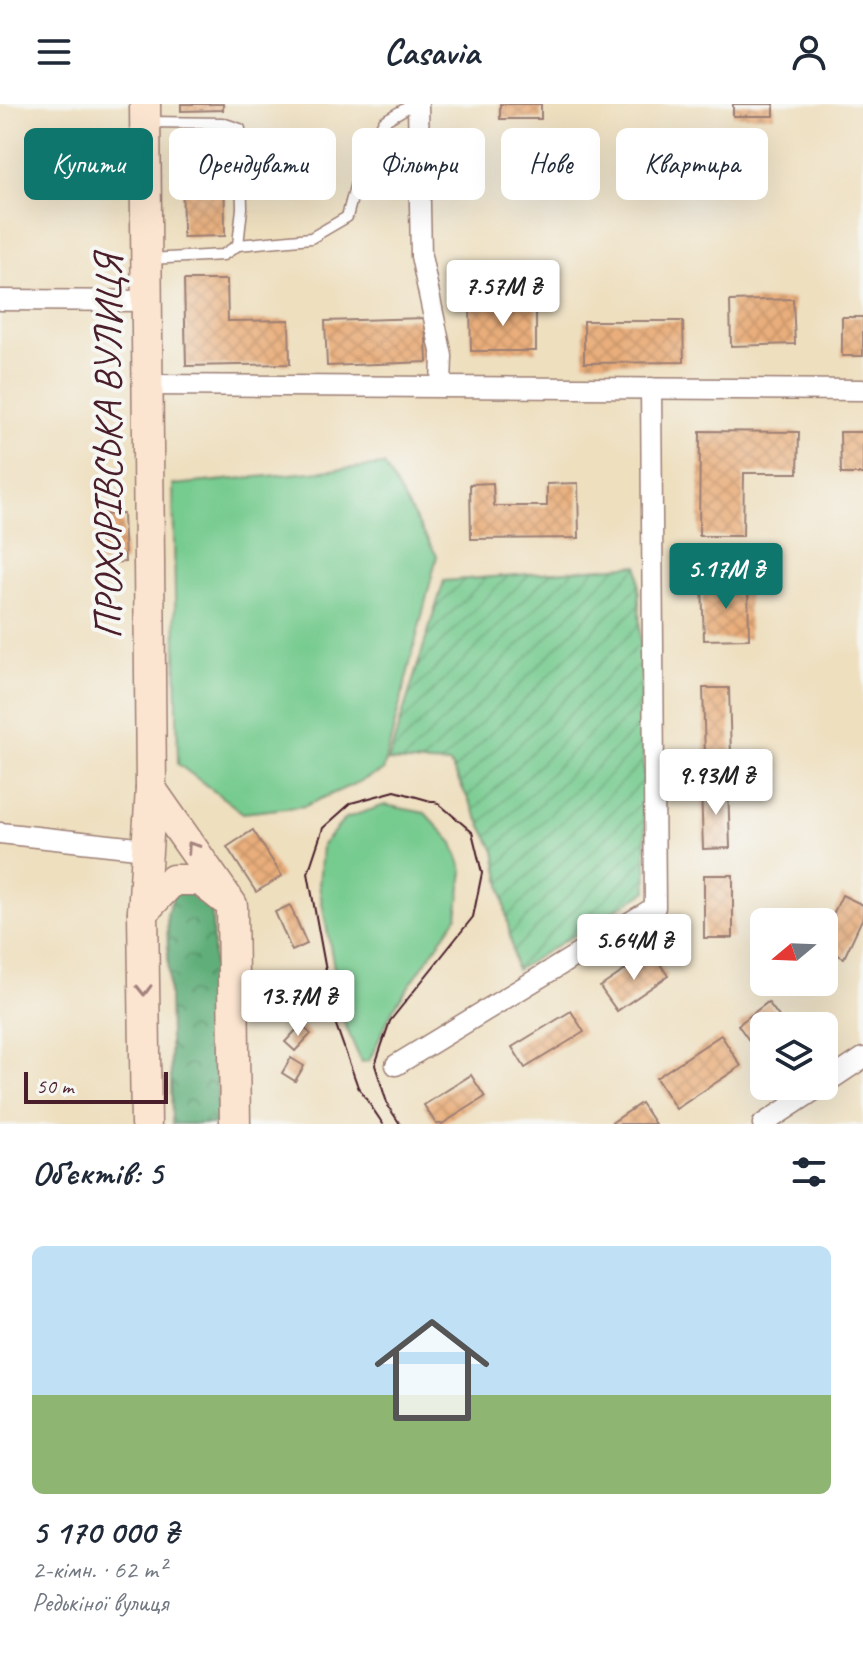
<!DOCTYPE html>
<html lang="uk">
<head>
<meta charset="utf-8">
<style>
	body { margin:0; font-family:Caveat,sans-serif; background:#f6f6f7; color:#1f2937; height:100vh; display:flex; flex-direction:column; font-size:30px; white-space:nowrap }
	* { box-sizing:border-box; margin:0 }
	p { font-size:26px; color:#747a83 }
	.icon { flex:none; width:44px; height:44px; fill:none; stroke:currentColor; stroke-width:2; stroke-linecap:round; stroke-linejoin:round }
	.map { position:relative; height:1020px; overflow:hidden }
	.drawer { display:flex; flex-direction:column; background:#fff; flex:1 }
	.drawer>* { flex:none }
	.hud { position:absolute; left:24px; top:24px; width:816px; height:72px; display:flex; gap:16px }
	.needle { width:52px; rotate:251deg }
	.buttons { position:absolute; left:750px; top:804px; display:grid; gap:16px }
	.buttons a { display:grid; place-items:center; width:88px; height:88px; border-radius:12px; background:#fff; box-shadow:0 8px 32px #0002; font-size:40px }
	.scale { position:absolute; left:24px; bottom:20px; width:144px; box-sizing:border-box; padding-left:8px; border:4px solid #4a1f2b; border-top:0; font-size:22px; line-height:28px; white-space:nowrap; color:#4a1f2b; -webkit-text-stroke:6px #f6f6f2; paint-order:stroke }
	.price { position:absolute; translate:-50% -68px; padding:0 18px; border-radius:8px; background:#fff; color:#222; font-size:26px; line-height:52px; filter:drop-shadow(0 2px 4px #0008) }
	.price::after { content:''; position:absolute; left:50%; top:48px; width:24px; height:18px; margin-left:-12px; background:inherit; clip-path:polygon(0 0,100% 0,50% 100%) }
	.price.selected { background:#0f766e; color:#fff }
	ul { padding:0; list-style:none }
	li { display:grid; align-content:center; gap:16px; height:424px; padding:0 32px }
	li+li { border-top:2px solid #e0e1e3 }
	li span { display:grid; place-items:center; height:248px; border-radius:12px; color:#555 }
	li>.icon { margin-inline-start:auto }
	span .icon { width:144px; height:144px; fill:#fffc; stroke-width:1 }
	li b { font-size:34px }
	h2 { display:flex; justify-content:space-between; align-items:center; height:96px; padding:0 32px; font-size:34px }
	.pill { padding:0 28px; border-radius:12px; background:#fff; box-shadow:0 8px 32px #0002; font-size:28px; line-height:72px }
	.pill.selected { background:#0f766e; color:#fff }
	header { display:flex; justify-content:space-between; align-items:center; height:104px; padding:0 32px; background:#fff; font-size:36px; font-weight:700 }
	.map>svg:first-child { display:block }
	.grass { fill:#76cb8f; stroke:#60755d; stroke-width:2 }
	.forest { fill:url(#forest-crowns); stroke:#556752; stroke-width:2 }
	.garden { fill:url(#garden-furrows); stroke:#60755d; stroke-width:2 }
	.building { fill:url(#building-cross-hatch) }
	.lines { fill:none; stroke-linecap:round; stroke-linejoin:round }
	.lane-casing { stroke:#9c7f75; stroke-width:13 }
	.street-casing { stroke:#9c7f75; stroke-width:23 }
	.secondary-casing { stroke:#9c7f75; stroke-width:33 }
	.lane { stroke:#fff; stroke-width:10 }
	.street { stroke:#fff; stroke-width:20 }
	.secondary { stroke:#fce5d0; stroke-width:30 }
	.tram { stroke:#4a1f2b; stroke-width:2 }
	.oneway { stroke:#a3827e }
	.labels { text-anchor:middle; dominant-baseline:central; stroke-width:8; stroke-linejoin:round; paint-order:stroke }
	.street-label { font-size:40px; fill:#4a1f2b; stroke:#f6f6f2 }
</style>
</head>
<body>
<header><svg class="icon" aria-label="menu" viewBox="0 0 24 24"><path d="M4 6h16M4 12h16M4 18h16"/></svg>Casavia<svg class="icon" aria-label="person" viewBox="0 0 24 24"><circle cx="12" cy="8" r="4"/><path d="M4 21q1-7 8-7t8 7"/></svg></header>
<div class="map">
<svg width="863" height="1020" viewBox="0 0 863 1020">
	<defs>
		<pattern id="forest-crowns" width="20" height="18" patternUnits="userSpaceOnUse" patternTransform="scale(2)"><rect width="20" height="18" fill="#60af7a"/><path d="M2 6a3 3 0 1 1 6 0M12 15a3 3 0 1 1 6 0" fill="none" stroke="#518e64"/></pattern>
		<pattern id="garden-furrows" width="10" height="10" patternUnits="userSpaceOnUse" patternTransform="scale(2)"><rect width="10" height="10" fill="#76cb8f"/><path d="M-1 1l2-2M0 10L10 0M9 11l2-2" fill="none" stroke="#63a475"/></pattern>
		<pattern id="building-cross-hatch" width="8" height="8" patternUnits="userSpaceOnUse" patternTransform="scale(2)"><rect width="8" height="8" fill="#e9ae7b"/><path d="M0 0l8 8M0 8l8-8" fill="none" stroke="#c9956a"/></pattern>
	</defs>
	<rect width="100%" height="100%" fill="#f6f6f2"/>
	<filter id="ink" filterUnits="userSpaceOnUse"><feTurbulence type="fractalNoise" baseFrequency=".0125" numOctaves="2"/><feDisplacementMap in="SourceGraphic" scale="16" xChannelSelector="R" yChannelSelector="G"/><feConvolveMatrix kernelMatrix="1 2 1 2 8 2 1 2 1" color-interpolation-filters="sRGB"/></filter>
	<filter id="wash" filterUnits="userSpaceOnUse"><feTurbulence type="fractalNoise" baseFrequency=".006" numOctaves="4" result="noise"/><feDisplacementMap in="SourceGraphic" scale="32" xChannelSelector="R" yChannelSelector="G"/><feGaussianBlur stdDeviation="1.8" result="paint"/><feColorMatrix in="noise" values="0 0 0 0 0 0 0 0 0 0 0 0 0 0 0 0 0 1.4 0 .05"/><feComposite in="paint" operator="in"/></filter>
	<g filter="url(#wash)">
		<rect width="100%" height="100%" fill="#eedfbf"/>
		<!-- grass -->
		<g class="grass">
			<polygon points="384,361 437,452 383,667 305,702 243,709 178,660 173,381"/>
			<polygon points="385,701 425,709 453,739 463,767 457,813 393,905 369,957 361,958 344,918 319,782 322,741 346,714"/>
		</g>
		<!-- forest -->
		<polygon class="forest" points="190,784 207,794 212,808 218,1020 172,1020 167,809 174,791"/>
		<!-- garden -->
		<polygon class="garden" points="638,461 647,787 516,866 495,747 450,660 388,657 444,477"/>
		<g id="blocks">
			<!-- building -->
			<g class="building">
				<polygon points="181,0 223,0 223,6 181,7"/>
				<rect x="500" y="0" width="41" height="15"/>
				<rect x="733" y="0" width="41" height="12"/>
				<polygon points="224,32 225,132 183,133 182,33"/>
				<polygon points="184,176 227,176 228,217 289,216 290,260 186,262"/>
				<polygon points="793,195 795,240 731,242 730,197"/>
				<polygon points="536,201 536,247 471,247 470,202"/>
				<rect x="842" y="213" width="21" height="39"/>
				<polygon points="425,214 427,258 327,262 325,217"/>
				<polygon points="584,217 683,217 684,258 584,259"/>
				<polygon points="700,327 799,328 798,369 744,369 743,432 699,432"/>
				<polygon points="840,328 863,328 863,370 841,370"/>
				<polygon points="493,379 494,402 547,402 547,380 578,379 579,434 471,435 470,380"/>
				<polygon points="123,410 125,458 99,459 97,411"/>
				<polygon points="748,479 749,535 704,536 702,480"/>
				<polygon points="703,584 729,584 731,652 705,653"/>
				<polygon points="728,681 730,744 703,745 701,682"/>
				<polygon points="253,726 282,772 256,788 227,743"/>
				<rect x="704" y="771" width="29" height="63"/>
				<polygon points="842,791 863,801 863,813 844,854 824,845 824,830"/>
				<polygon points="290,801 307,840 292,847 275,808"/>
				<polygon points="652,848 668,872 617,907 600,883"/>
				<polygon points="293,893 302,902 290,912 283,904"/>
				<polygon points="768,898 786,922 764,922 764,944 758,949 738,921"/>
				<polygon points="571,907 584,928 525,964 512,943"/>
				<polygon points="301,921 311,930 295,947 285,938"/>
				<polygon points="721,931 741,962 676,1005 656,974"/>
				<polygon points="291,954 304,962 295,977 282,969"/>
				<polygon points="471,971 485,993 442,1020 436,1020 424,1001"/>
				<polygon points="641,999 655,1020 610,1020"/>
			</g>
		</g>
	</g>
	<g filter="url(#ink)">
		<use href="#blocks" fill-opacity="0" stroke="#9c7f75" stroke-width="2"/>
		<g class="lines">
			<defs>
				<g id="lane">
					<polyline points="238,141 311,134 347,113 361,60 384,17 413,0"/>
					<polyline points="149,155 223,151 238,141 242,104 240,25 222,19 149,18"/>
				</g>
				<g id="street">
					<polyline points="418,0 421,152 442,252 441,282"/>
					<polyline points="0,196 147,197"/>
					<polyline points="148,281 863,286"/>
					<polyline points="0,729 146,745"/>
					<polyline points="396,961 655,803 651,284"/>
					<polyline points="824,980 863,954"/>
					<polyline points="763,1020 821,982"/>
				</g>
				<g id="secondary">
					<polyline points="145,0 151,685 143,808 146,1020"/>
					<polyline points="151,685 232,801 235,1020"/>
					<polyline points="143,808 173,776 200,776 224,795"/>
				</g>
			</defs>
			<!-- lane casing -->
			<use href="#lane" class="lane-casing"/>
			<!-- street casing -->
			<use href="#street" class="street-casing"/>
			<!-- secondary casing -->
			<use href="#secondary" class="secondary-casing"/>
			<!-- lane -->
			<use href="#lane" class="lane"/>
			<!-- street -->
			<use href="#street" class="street"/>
			<!-- secondary -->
			<use href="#secondary" class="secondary"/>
			<!-- tram -->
			<polyline class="tram" points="383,1020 358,983 336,921 308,769 323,724 351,699 395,687 438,699 472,728 482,769 473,813 390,917 375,961 388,1002 400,1020"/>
		</g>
		<!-- one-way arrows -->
		<defs><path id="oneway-chevron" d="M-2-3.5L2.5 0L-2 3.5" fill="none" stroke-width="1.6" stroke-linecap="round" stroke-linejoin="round" transform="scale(2)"/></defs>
		<g class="oneway">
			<use href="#oneway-chevron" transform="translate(192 743) rotate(-125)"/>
			<use href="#oneway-chevron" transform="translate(144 886) rotate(89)"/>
		</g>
	</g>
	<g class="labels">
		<!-- street labels -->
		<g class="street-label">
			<text transform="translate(108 343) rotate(-90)">ПРОХОРІВСЬКА ВУЛИЦЯ</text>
		</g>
	</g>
</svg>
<div class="buttons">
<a><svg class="needle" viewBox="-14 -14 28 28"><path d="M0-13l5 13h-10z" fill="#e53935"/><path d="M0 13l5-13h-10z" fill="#747a83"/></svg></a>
<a><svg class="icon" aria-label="layers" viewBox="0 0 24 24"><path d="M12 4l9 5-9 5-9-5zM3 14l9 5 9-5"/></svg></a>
</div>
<div class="scale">50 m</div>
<b class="price" style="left:503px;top:224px">7.57M ₴</b>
<b class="price selected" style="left:726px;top:507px">5.17M ₴</b>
<b class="price" style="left:716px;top:713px">9.93M ₴</b>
<b class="price" style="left:634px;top:878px">5.64M ₴</b>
<b class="price" style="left:298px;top:934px">13.7M ₴</b>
<div class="hud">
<a class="pill selected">Купити</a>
<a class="pill">Орендувати</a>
<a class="pill">Фільтри</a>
<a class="pill">Нове</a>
<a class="pill">Квартира</a>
</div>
</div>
<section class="drawer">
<h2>Об’єктів: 5<svg class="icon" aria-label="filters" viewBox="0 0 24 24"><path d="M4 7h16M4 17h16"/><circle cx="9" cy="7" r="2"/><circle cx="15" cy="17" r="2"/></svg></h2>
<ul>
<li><span style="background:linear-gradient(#bfe0f5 60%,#8fb573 0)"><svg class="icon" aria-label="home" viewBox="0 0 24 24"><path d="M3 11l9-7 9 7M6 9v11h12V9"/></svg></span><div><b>5 170 000 ₴</b><p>2-кімн. · 62 m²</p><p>Редькіної вулиця</p></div></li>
</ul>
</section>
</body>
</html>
